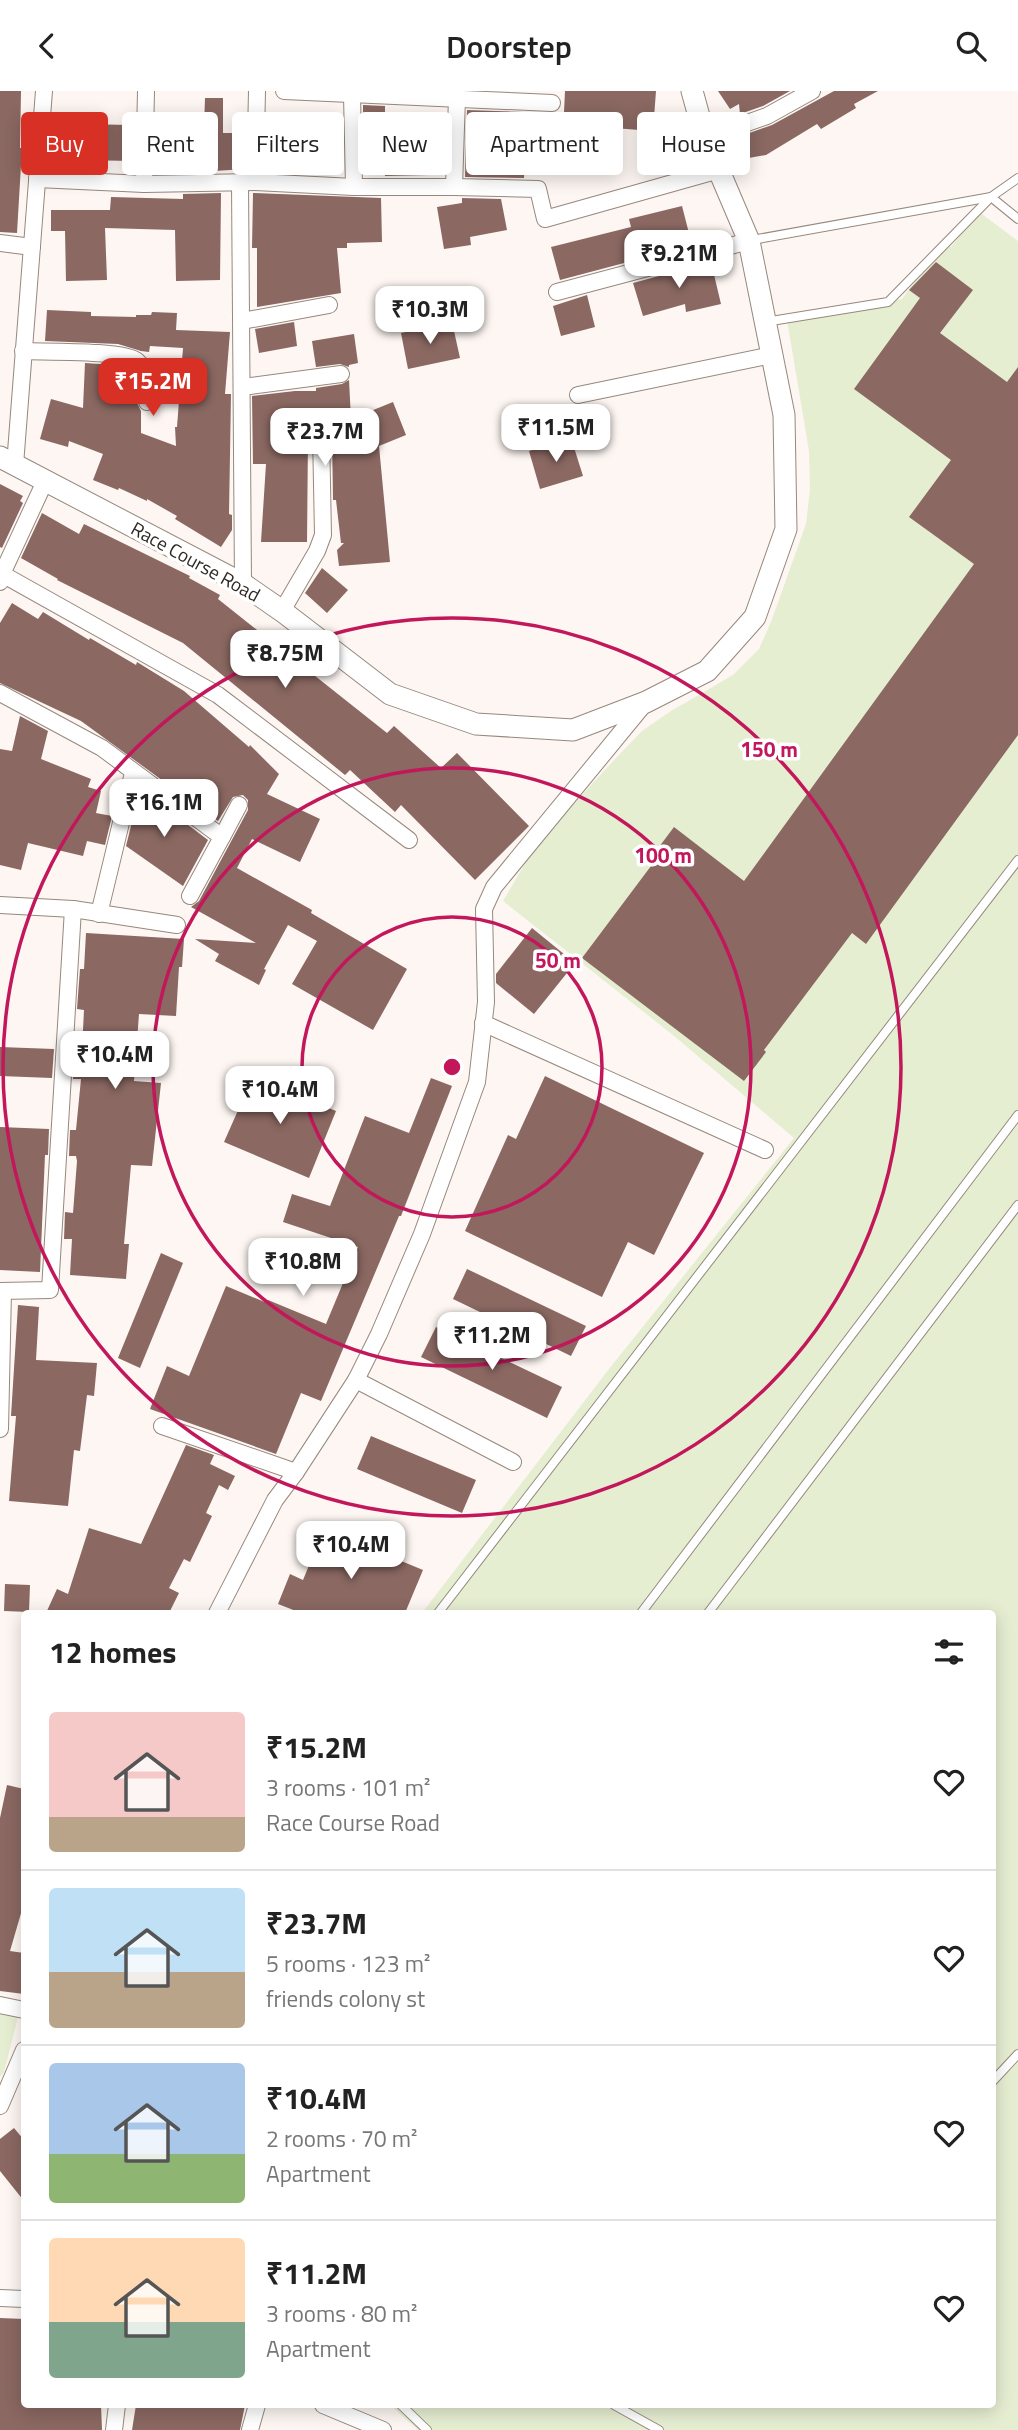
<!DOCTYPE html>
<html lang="en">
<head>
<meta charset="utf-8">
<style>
	body { margin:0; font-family:"Titillium Web",sans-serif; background:#f6f6f6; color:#222; height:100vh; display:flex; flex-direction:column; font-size:26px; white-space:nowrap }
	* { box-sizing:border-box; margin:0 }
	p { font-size:23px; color:#767676 }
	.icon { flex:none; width:38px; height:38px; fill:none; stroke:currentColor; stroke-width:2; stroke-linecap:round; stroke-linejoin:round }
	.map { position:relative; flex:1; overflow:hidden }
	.details { position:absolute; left:21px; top:1519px; width:975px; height:798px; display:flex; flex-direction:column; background:#fff; border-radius:7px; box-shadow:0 4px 18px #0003 }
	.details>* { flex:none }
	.guide { position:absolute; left:21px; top:21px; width:976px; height:63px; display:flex; gap:14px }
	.price { position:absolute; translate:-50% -60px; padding:0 16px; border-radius:14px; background:#fff; color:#222; font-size:23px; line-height:46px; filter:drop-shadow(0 2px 4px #0008) }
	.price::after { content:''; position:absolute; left:50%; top:42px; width:21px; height:16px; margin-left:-10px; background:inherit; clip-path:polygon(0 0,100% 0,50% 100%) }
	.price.active { background:#d93025; color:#fff }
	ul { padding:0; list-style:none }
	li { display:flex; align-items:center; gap:21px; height:175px; padding:0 28px }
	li+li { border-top:2px solid #e0e0e0 }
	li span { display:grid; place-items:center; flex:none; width:196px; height:140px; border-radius:7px; color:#555 }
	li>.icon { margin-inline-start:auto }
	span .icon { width:84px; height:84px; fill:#fffc; stroke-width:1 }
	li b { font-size:30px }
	h2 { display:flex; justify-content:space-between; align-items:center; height:84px; padding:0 28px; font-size:30px }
	.pill { padding:0 24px; border-radius:7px; background:#fff; box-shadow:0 4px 18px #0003; font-size:24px; line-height:63px }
	.pill.active { background:#d93025; color:#fff }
	header { display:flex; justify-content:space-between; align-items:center; height:91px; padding:0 28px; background:#fff; font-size:32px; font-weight:600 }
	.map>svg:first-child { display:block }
	.green { fill:#e6eed2 }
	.building { fill:#8b6862 }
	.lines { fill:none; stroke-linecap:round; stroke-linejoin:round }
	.lane-casing { stroke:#96887d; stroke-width:10 }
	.street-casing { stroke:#96887d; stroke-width:18 }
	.secondary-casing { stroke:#96887d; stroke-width:23 }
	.lane { stroke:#fff; stroke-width:8 }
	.street { stroke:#fff; stroke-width:16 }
	.secondary { stroke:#fff; stroke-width:21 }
	.ring { fill:none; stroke:#c2185b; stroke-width:3.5 }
	.labels { text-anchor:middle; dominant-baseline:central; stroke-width:7; stroke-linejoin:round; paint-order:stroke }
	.street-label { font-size:19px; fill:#2d2823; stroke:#fff }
	.centre { fill:#c2185b; stroke:#fff; stroke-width:3.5 }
	.ring-label { font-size:21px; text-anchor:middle; font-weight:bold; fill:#c2185b; stroke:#fff; stroke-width:7; stroke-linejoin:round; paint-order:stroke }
</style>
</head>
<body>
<header><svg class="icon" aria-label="back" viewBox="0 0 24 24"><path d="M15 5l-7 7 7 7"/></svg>Doorstep<svg class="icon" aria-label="search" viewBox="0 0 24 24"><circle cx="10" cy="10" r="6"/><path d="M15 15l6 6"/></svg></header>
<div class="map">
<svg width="1018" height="2339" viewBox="0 0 1018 2339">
	<rect width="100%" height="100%" fill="#fdf6f2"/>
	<!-- green -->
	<g class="green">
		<polygon points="979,121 1018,150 1018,2339 418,2339 390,2314 992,2314 992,1522 422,1522 609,1278 794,1047 673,944 503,810 536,754 615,668 642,640 671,620 733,584 759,558 771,531 806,433 810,398 809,360 787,229 902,208 942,151 951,156"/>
		<polygon points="0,1922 18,1926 4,1981 0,1986"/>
	</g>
	<!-- building -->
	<g class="building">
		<polygon points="0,0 21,0 20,57 22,57 17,142 0,141"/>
		<polygon points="565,0 656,0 653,40 613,37 611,70 525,64 524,87 465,86 467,19 552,22 564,21"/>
		<polygon points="718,0 790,0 763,15 740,23 739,13 730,18"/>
		<polygon points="834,0 878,0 854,13 856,17 821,38 817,33 766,64 743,68 741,45 772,34"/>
		<polygon points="205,7 223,7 223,42 246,42 245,78 184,82 184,76 155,76 156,37 204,37"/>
		<polygon points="363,14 385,15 385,28 363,28"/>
		<polygon points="80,33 131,34 131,37 135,37 134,70 79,69"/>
		<polygon points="304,47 329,47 328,84 303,83"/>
		<polygon points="385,47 428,47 429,84 385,85"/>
		<polygon points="221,102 220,189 176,190 175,139 105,137 107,189 66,190 65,140 51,140 51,119 110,119 111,106 183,108 183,103"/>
		<polygon points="253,102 381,107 382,151 347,152 347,157 337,157 341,202 257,216 257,157 252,157"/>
		<polygon points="462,107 501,108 507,139 470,146 471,154 444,158 437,116 462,112"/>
		<polygon points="682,115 692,154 560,189 551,156 631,136 629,128"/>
		<polygon points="711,171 721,213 686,221 685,213 643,225 633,192"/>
		<polygon points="936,171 973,199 940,242 1007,291 1018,276 1018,644 866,853 852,842 764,959 766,961 744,990 582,867 657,767 653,764 674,736 744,790 974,473 909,426 951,369 854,298 920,207 909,199"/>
		<polygon points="587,204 595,236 561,245 553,215"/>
		<polygon points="47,219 91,221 91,225 136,226 136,224 151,224 152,221 177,222 176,239 230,241 225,303 231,303 229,423 232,424 232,439 221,456 175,428 177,425 147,408 147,410 119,397 118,399 93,389 103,363 69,350 68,356 40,348 51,308 83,317 85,272 115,274 130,279 135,291 137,312 141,320 141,342 176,355 175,336 177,336 183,257 150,255 149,261 141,260 118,253 45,250"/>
		<polygon points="294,231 297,255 259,262 255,238"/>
		<polygon points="452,231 460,267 408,278 401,242"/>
		<polygon points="354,243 358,272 349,274 349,276 340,273 316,276 312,250"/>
		<polygon points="349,289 351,328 393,311 406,344 379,355 390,471 339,475 337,459 344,452 341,452 336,409 333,409 332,342 330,336 321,332 312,336 311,348 308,348 307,451 261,451 266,373 253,373 252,305 295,300 316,300 316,297 342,293"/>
		<polygon points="571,347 583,385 540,398 529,360"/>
		<polygon points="0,393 23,405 20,410 23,412 2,457 0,456"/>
		<polygon points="42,422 79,443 84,433 190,485 189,487 220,504 218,508 387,642 394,635 441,677 457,662 529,735 475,789 401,714 395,721 350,679 345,684 183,552 57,489 58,488 21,467"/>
		<polygon points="322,477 348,499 327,522 305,502"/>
		<polygon points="12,512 38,528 43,521 89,549 90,547 136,574 137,571 184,600 249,656 250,654 279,683 267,703 320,728 300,771 252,748 237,777 312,819 311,822 407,878 373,939 292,893 317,850 288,834 264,878 266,879 259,894 215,870 219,863 195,848 256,852 191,816 199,810 248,719 248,709 243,704 233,706 218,730 81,630 0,592 0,532"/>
		<polygon points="20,625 48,640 41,668 91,688 88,696 101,700 96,722 112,725 105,754 87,750 83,765 28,752 21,779 0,774 0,658 12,660"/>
		<polygon points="143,700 208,749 183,795 126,755 138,707"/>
		<polygon points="532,837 575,872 534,923 496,892 496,883"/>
		<polygon points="86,842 184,848 182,876 179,876 176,925 139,923 134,990 161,992 152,1075 131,1074 124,1153 129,1153 126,1188 70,1184 72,1148 64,1148 65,1121 73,1122 77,1070 76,1065 69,1065 70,1039 76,1039 81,988 73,988 75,959 82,959 84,919 77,918 80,878 84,878"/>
		<polygon points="0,956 54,958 52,987 0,985"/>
		<polygon points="255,981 287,995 285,999 336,1020 309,1087 224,1051"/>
		<polygon points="545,985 704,1062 654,1164 628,1151 602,1206 465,1140 508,1044 516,1048"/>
		<polygon points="431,987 452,995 401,1125 399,1125 321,1310 301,1302 276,1363 150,1318 167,1275 189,1285 226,1195 267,1212 268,1209 326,1233 358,1156 283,1131 292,1103 330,1115 365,1025 409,1042"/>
		<polygon points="0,1036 49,1038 48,1064 45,1064 40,1181 0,1179"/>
		<polygon points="161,1162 183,1172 140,1277 118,1267"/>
		<polygon points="467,1178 586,1235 571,1265 453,1208"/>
		<polygon points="18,1214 39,1216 36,1269 97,1272 94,1305 87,1304 80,1360 74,1359 68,1415 9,1410 16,1325 11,1325"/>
		<polygon points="436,1236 562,1296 547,1327 421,1266"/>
		<polygon points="371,1345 476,1389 462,1422 357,1378"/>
		<polygon points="186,1354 214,1364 210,1373 235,1385 228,1399 219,1394 206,1422 212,1425 190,1471 184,1468 169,1497 179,1502 169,1522 46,1522 57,1498 68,1503 89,1437 141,1453"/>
		<polygon points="324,1438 423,1479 405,1522 301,1522 278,1513 290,1483 303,1489"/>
		<polygon points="5,1493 30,1494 29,1521 4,1520"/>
		<polygon points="7,1694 24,1698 24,1812 10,1860 24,1862 24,1903 0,1900 0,1727"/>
		<polygon points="14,2037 24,2049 24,2110 0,2080 0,2048"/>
		<polygon points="0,2227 24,2228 24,2314 101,2314 102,2339 0,2339"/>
		<polygon points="136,2314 245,2314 240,2339 132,2339"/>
	</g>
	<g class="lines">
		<defs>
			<g id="lane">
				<polyline points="752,149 991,106 1018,128"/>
				<polyline points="765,231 888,211 991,106 1018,87"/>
				<polyline points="438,1522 1018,769"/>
				<polyline points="641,1522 1018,1024"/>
				<polyline points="708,1522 1018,1114"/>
				<polyline points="992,1991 1018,1963"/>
				<polyline points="401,2314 427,2339"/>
				<polyline points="614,2314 659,2339"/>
			</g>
			<g id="street">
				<polyline points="284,0 552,12"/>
				<polyline points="352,4 354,96"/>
				<polyline points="457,7 454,96 538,98 545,128 719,79"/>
				<polyline points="705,47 767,25 812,0"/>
				<polyline points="37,88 144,93 255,91 354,96 454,96"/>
				<polyline points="255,91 257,0"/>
				<polyline points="240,92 243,493"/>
				<polyline points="144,93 146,0"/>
				<polyline points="0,152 32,156"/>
				<polyline points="557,201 749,150"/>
				<polyline points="242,230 329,214"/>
				<path d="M23,260C44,261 125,259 137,270C148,280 146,298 147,311"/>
				<polyline points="243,296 341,283"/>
				<polyline points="578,304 772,264"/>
				<polyline points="15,374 44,0"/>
				<polyline points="0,482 2,483 46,388"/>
				<polyline points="0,491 2,483 218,604 409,749"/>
				<polyline points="282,520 317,460 323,444 321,342"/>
				<polyline points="0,602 102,657 222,746 190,805"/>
				<polyline points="222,746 239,714"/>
				<polyline points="0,814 73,818 177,834"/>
				<polyline points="99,823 133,682"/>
				<polyline points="483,932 765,1059"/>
				<polyline points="0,1200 50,1199 73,818"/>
				<polyline points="162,1335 296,1381 356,1289"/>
				<polyline points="0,1338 3,1200"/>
				<polyline points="513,1371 356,1289 379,1243 422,1143 477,991 486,911 484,818 494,796 646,611"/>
				<polyline points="217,1522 275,1409 296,1381"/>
				<polyline points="0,1914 24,1919"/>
				<polyline points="0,2015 24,1959"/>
				<polyline points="0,2207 24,2208"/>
				<polyline points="323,2314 383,2339"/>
				<polyline points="114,2339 117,2314"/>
				<polyline points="250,2339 257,2314"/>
			</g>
			<polyline id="secondary" points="0,366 243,493 282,520 390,603 476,633 573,639 646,611 707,580 755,526 786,438 784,324 749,150 705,47 692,0"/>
		</defs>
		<!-- lane casing -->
		<use href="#lane" class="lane-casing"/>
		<!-- street casing -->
		<use href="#street" class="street-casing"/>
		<!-- secondary casing -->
		<use href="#secondary" class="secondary-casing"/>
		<!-- lane -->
		<use href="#lane" class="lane"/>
		<!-- street -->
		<use href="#street" class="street"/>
		<!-- secondary -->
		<use href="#secondary" class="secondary"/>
	</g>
	<!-- distance rings -->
	<g class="ring">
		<circle cx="452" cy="976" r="150"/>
		<circle cx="452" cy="976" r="299"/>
		<circle cx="452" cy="976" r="449"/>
	</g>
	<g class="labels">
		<!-- street labels -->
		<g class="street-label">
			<text transform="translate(196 470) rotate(29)">Race Course Road</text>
		</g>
	</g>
	<circle cx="452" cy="976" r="10" class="centre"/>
	<g class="ring-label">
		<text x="769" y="666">150 m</text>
		<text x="663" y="772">100 m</text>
		<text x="558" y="877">50 m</text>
	</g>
</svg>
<b class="price" style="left:679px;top:199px">₹9.21M</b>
<b class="price" style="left:430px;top:255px">₹10.3M</b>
<b class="price active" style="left:153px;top:327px">₹15.2M</b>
<b class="price" style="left:556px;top:373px">₹11.5M</b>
<b class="price" style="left:325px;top:377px">₹23.7M</b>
<b class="price" style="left:285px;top:599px">₹8.75M</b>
<b class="price" style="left:164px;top:748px">₹16.1M</b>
<b class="price" style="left:115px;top:1000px">₹10.4M</b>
<b class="price" style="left:280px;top:1035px">₹10.4M</b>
<b class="price" style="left:303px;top:1207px">₹10.8M</b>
<b class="price" style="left:492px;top:1281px">₹11.2M</b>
<b class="price" style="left:351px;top:1490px">₹10.4M</b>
<div class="guide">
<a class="pill active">Buy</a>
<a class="pill">Rent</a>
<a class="pill">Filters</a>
<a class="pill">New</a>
<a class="pill">Apartment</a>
<a class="pill">House</a>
</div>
<section class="details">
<h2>12 homes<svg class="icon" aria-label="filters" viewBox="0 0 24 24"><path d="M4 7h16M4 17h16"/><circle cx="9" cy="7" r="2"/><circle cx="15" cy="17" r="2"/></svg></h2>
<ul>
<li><span style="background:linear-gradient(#f6c9c9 75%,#b9a48a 0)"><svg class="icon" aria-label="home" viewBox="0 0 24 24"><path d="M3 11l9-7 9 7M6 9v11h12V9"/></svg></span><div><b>₹15.2M</b><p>3 rooms · 101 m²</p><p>Race Course Road</p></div><svg class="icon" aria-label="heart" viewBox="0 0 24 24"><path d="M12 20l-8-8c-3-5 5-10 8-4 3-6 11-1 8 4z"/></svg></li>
<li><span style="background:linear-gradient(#bfe0f5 60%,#b9a48a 0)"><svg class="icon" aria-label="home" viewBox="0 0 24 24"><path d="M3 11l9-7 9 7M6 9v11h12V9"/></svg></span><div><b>₹23.7M</b><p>5 rooms · 123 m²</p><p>friends colony st</p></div><svg class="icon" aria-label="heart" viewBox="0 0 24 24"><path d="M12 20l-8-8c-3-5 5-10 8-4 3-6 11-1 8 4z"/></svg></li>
<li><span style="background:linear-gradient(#a9c7e8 65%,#8fb573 0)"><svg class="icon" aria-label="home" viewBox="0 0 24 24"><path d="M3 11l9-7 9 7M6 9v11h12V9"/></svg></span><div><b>₹10.4M</b><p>2 rooms · 70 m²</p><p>Apartment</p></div><svg class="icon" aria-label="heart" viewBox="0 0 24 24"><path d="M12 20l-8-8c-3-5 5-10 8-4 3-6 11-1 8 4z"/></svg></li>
<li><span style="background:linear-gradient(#ffd9b3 60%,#7fa58c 0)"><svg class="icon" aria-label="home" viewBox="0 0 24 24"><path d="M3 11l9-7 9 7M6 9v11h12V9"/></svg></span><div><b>₹11.2M</b><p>3 rooms · 80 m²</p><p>Apartment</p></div><svg class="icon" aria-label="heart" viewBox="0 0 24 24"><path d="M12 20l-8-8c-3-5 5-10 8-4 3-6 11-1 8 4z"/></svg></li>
</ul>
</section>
</div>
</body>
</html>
